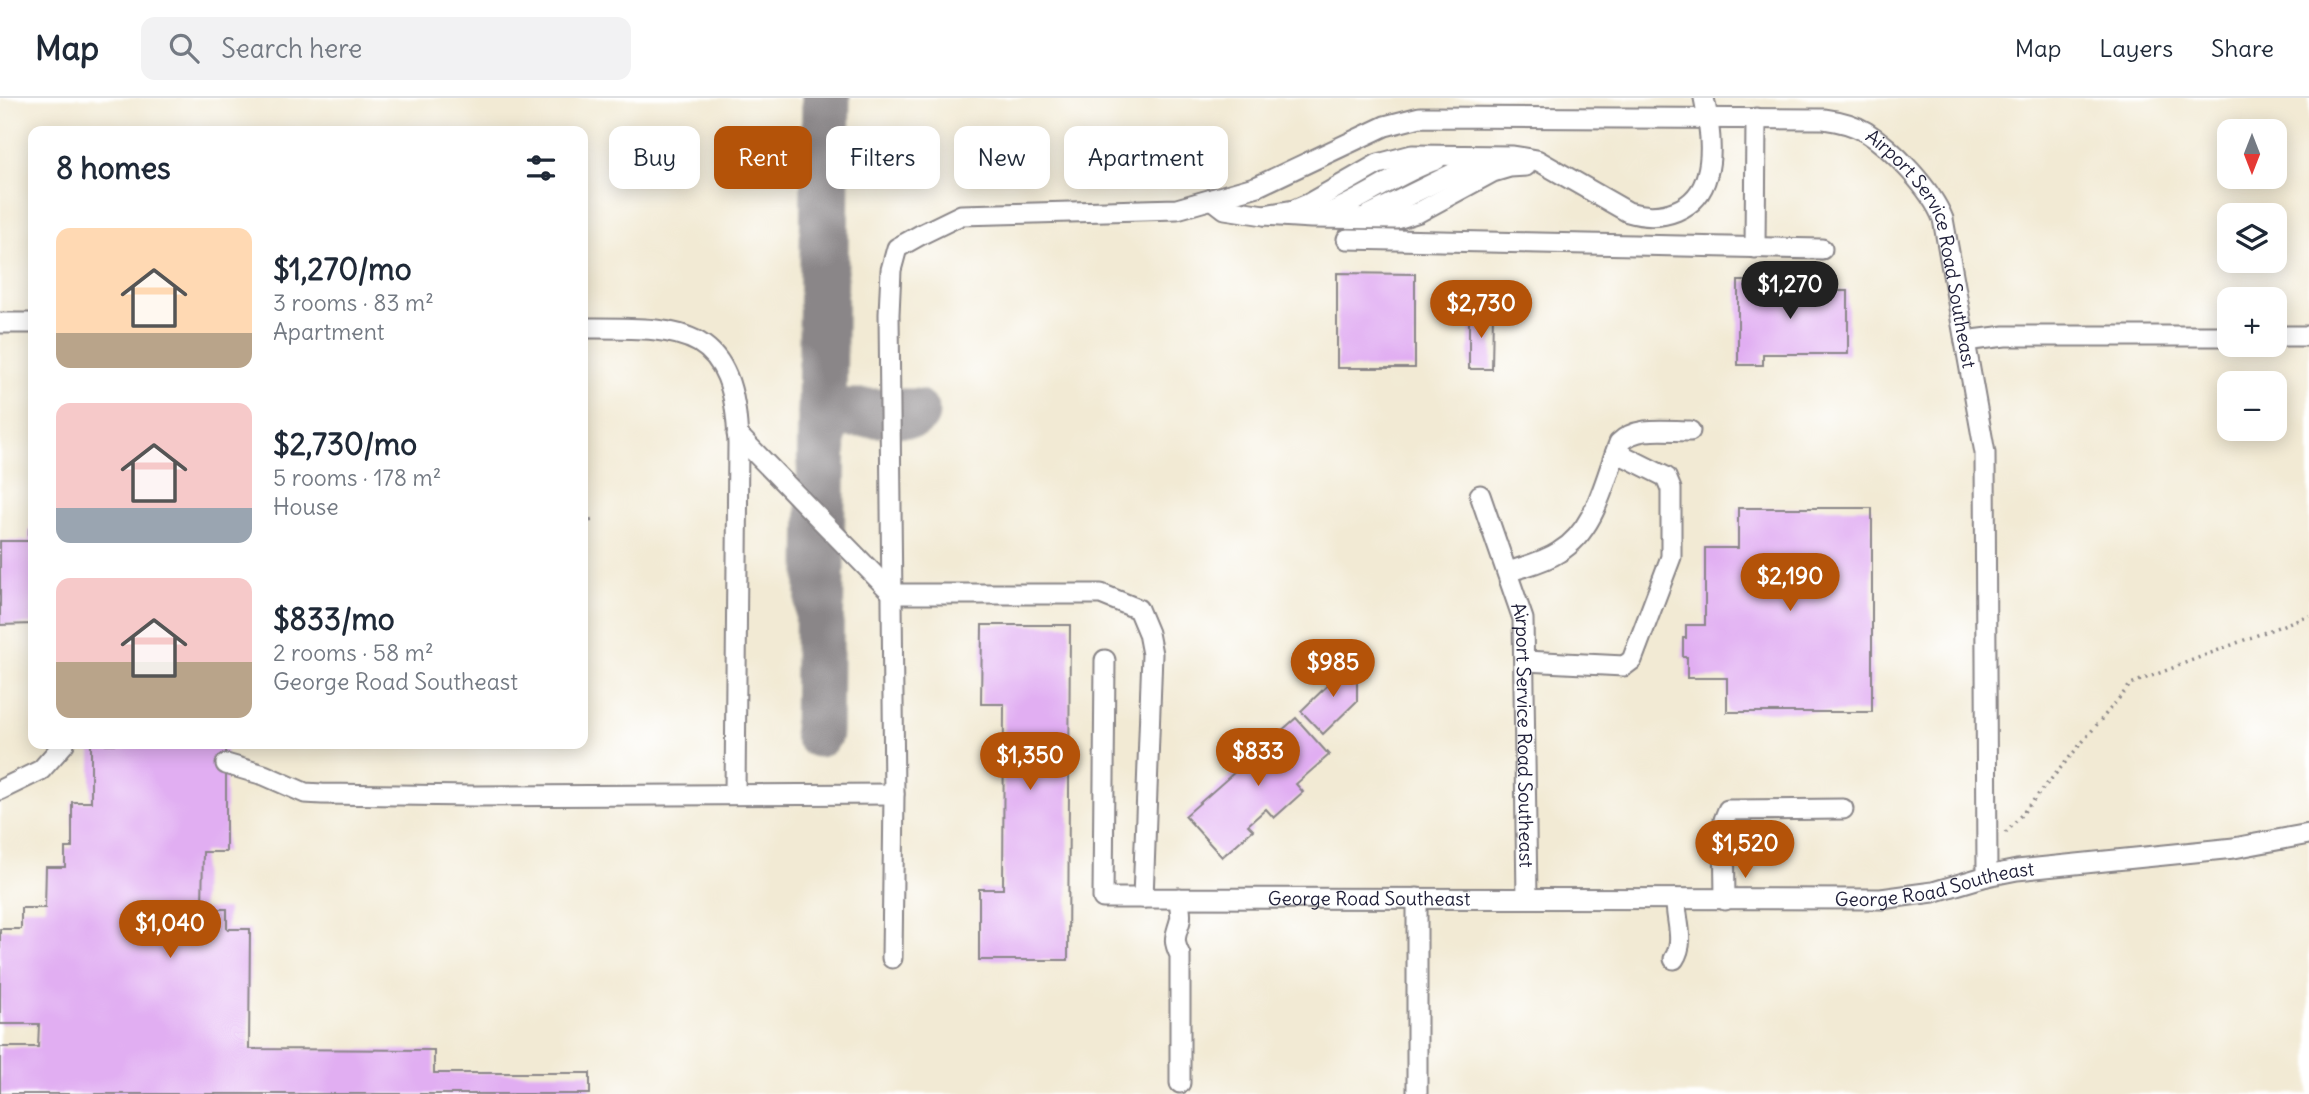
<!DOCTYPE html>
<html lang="en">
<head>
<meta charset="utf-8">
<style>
	body { margin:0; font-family:Delius,sans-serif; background:#f2f2f3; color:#1f2937; height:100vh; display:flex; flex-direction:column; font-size:26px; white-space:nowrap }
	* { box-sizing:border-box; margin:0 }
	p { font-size:23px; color:#747a83 }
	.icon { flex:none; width:38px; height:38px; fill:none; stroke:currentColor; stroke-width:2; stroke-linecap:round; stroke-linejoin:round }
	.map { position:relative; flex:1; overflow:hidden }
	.drawer { position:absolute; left:28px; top:28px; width:560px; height:623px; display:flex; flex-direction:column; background:#fff; border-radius:14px; box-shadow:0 4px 18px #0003 }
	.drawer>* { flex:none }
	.banner { position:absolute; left:609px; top:28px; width:665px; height:63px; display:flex; gap:14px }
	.needle { width:46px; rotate:180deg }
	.controls { position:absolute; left:2217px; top:21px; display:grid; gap:14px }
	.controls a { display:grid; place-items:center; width:70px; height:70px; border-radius:14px; background:#fff; box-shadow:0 4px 18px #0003; font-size:35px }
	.price { position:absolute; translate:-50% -60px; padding:0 16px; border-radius:24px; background:#b45309; color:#fff; font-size:23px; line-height:46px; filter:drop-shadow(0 2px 4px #0008) }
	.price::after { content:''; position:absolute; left:50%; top:42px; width:21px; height:16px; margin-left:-10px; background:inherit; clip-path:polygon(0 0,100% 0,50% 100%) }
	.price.selected { background:#222; color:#fff }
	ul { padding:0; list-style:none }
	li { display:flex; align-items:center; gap:21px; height:175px; padding:0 28px }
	li span { display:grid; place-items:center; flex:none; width:196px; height:140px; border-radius:14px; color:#555 }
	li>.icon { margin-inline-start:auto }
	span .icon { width:84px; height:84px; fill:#fffc; stroke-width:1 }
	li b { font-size:30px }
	h2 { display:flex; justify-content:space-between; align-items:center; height:84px; padding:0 28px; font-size:30px }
	.chip { padding:0 24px; border-radius:14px; background:#fff; box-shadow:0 4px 18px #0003; font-size:24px; line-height:63px }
	.chip.selected { background:#b45309; color:#fff }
	header { display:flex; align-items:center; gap:42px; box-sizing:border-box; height:98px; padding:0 35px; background:#fff; border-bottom:2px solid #e0e1e3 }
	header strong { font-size:33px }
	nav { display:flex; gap:38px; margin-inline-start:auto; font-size:24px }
	.search { width:490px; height:63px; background:#f2f2f3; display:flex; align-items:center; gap:18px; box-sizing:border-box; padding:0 24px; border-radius:14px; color:#747a83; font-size:26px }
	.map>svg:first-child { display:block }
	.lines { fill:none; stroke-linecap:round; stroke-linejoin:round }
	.taxiway { stroke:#8a8688; stroke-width:49 }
	.building { fill:#e1aef2 }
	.minor-casing { stroke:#8a8688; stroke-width:23 }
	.path { stroke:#8a8688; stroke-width:3.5; stroke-dasharray:2 5; stroke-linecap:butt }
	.minor { stroke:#fff; stroke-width:19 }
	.labels { text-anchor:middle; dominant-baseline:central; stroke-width:5; stroke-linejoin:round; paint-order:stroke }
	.street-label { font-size:19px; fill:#22223b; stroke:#fff }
</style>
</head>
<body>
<header>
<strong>Map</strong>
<div class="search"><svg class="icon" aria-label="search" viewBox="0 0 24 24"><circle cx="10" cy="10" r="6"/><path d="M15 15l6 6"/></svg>Search here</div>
<nav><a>Map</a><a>Layers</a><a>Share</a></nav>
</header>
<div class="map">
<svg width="2309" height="996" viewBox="0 0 2309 996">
	<rect width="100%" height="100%" fill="#fff"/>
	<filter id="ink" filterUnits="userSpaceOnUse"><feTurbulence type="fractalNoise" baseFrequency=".0143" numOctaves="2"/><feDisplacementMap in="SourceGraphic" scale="14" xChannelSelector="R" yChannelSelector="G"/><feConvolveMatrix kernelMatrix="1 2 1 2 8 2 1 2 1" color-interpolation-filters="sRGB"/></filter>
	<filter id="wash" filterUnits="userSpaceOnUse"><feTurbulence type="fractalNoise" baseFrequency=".00686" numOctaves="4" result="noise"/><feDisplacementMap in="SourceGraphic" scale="28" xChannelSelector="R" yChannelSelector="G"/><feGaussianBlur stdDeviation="1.57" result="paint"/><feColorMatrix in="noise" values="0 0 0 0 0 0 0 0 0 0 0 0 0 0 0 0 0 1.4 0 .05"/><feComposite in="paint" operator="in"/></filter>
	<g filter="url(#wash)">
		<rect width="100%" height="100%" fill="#f2ead4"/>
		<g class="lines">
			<!-- taxiway -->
			<g class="taxiway">
				<polyline points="822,315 915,315"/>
				<polyline points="818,635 826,0"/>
			</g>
		</g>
		<g id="blocks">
			<!-- building -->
			<g class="building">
				<polygon points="1337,175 1415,176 1415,270 1337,270"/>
				<polygon points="1738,183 1788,183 1788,193 1848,193 1848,256 1763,256 1763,267 1738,267"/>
				<polygon points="1469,212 1493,213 1492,271 1469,271"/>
				<polygon points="1738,410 1872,410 1872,614 1727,614 1727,580 1687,580 1687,559 1683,559 1683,540 1686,540 1686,527 1705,527 1705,450 1738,450"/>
				<polygon points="29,431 33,432 33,526 0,527 0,443 29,443"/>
				<polygon points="982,527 1070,527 1068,862 979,862 979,791 1003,791 1004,606 981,606"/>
				<polygon points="1337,562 1357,583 1357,603 1323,636 1301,613 1333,582 1326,572"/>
				<polygon points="1296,620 1329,657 1296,686 1303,694 1274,720 1266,711 1248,727 1253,732 1222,759 1185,718"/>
				<polygon points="91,646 226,646 226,754 203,754 202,811 227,811 227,831 250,831 249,951 434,952 434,975 590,975 590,996 0,996 0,949 38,949 39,926 0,926 0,831 21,831 21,810 45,810 46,769 65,769 65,750 72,750 72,704 91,704"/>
			</g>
		</g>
	</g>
	<g filter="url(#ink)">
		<use href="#blocks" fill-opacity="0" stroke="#8a8688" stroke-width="2"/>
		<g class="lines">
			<defs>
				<g id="minor">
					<polyline points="1212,101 1225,111 1264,117 1311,120 1397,121 1419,114 1493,74 1510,69 1526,68"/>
					<path d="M1326,116C1364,102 1397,75 1436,62"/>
					<path d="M1264,117L1294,112L1308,106L1378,66L1412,57L1513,58L1537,62L1628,114C1661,124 1698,113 1707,77C1714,53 1709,23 1704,0"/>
					<polyline points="1369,117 1468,68 1488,62"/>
					<polyline points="1347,141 1822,151"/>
					<polyline points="1755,150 1756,20"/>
					<polyline points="0,225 33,225"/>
					<path d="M583,230C682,230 735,226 738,346L735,696"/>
					<polyline points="2275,238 2309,238"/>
					<polyline points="1965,243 2005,238 2230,238"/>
					<path id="s1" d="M737,336L893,496H1101L1138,511L1148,535L1152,556L1143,800L1881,801L1933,794L1987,778L2017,772L2234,750L2309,736"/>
					<path id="s2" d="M1480,397L1523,521L1527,800"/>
					<path d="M1508,474C1525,468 1544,464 1559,454C1596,432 1604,383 1619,345C1637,327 1667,333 1690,333"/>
					<polyline points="1105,562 1103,800 1143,800"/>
					<polyline points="1525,563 1624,568 1632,562 1671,459 1671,391 1666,379 1616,354"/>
					<polyline points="226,666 264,677 305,695 322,696 474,698 894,696"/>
					<polyline points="0,692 41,672 64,646"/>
					<path d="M1179,800C1179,807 1182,817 1180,823C1176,838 1172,841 1180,857V985"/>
					<polyline points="1417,800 1417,996"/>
					<polyline points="1725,802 1724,722 1728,712 1843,711"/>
					<path id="s3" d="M892,860L894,696L889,216L891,172L897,150L922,136L961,117L1177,111L1258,88L1385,28L1420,19L1824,21C1839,23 1853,26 1866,34C1893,51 1931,91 1943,121L1985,355L1987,778"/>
					<path d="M1674,861C1686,843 1675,821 1676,801"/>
				</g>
			</defs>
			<!-- minor casing -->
			<use href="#minor" class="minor-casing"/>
			<!-- path -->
			<g class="path">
				<polyline points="583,424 594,422"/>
				<polyline points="2006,735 2131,586 2309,517"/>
			</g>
			<!-- minor -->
			<use href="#minor" class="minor"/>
		</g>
	</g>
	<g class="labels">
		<!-- street labels -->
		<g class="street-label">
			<text stroke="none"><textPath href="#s3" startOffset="1844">Airport Service Road Southeast</textPath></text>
			<text stroke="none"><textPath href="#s2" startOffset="247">Airport Service Road Southeast</textPath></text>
			<text stroke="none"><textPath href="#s1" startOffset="1556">George Road Southeast</textPath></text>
			<text stroke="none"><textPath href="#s1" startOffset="989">George Road Southeast</textPath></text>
		</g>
	</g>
</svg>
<div class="controls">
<a><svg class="needle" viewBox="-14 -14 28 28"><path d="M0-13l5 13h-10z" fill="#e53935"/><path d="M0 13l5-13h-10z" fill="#747a83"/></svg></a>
<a><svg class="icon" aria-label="layers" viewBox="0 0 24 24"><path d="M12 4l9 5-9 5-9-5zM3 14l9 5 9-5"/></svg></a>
<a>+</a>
<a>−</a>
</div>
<b class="price selected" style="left:1790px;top:223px">$1,270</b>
<b class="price" style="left:1481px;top:242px">$2,730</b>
<b class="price" style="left:1790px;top:515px">$2,190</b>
<b class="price" style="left:1333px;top:601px">$985</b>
<b class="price" style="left:1258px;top:690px">$833</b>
<b class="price" style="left:1030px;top:694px">$1,350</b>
<b class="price" style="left:1745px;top:782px">$1,520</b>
<b class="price" style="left:170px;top:862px">$1,040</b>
<div class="banner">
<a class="chip">Buy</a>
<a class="chip selected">Rent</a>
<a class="chip">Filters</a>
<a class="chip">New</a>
<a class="chip">Apartment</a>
</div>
<section class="drawer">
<h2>8 homes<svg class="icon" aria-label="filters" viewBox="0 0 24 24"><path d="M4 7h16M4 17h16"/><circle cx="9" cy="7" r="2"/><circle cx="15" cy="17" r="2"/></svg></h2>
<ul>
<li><span style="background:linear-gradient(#ffd9b3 75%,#b9a48a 0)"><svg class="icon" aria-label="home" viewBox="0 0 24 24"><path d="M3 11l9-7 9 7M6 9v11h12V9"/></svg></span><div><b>$1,270/mo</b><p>3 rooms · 83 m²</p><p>Apartment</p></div></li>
<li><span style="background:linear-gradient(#f6c9c9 75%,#9aa5b1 0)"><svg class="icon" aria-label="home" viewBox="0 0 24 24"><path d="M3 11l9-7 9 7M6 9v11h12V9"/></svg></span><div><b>$2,730/mo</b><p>5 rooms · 178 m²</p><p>House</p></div></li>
<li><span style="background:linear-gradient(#f6c9c9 60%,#b9a48a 0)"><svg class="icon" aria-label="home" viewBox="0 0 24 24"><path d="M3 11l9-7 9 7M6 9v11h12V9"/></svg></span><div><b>$833/mo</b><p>2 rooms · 58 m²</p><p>George Road Southeast</p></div></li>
</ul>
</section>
</div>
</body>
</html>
